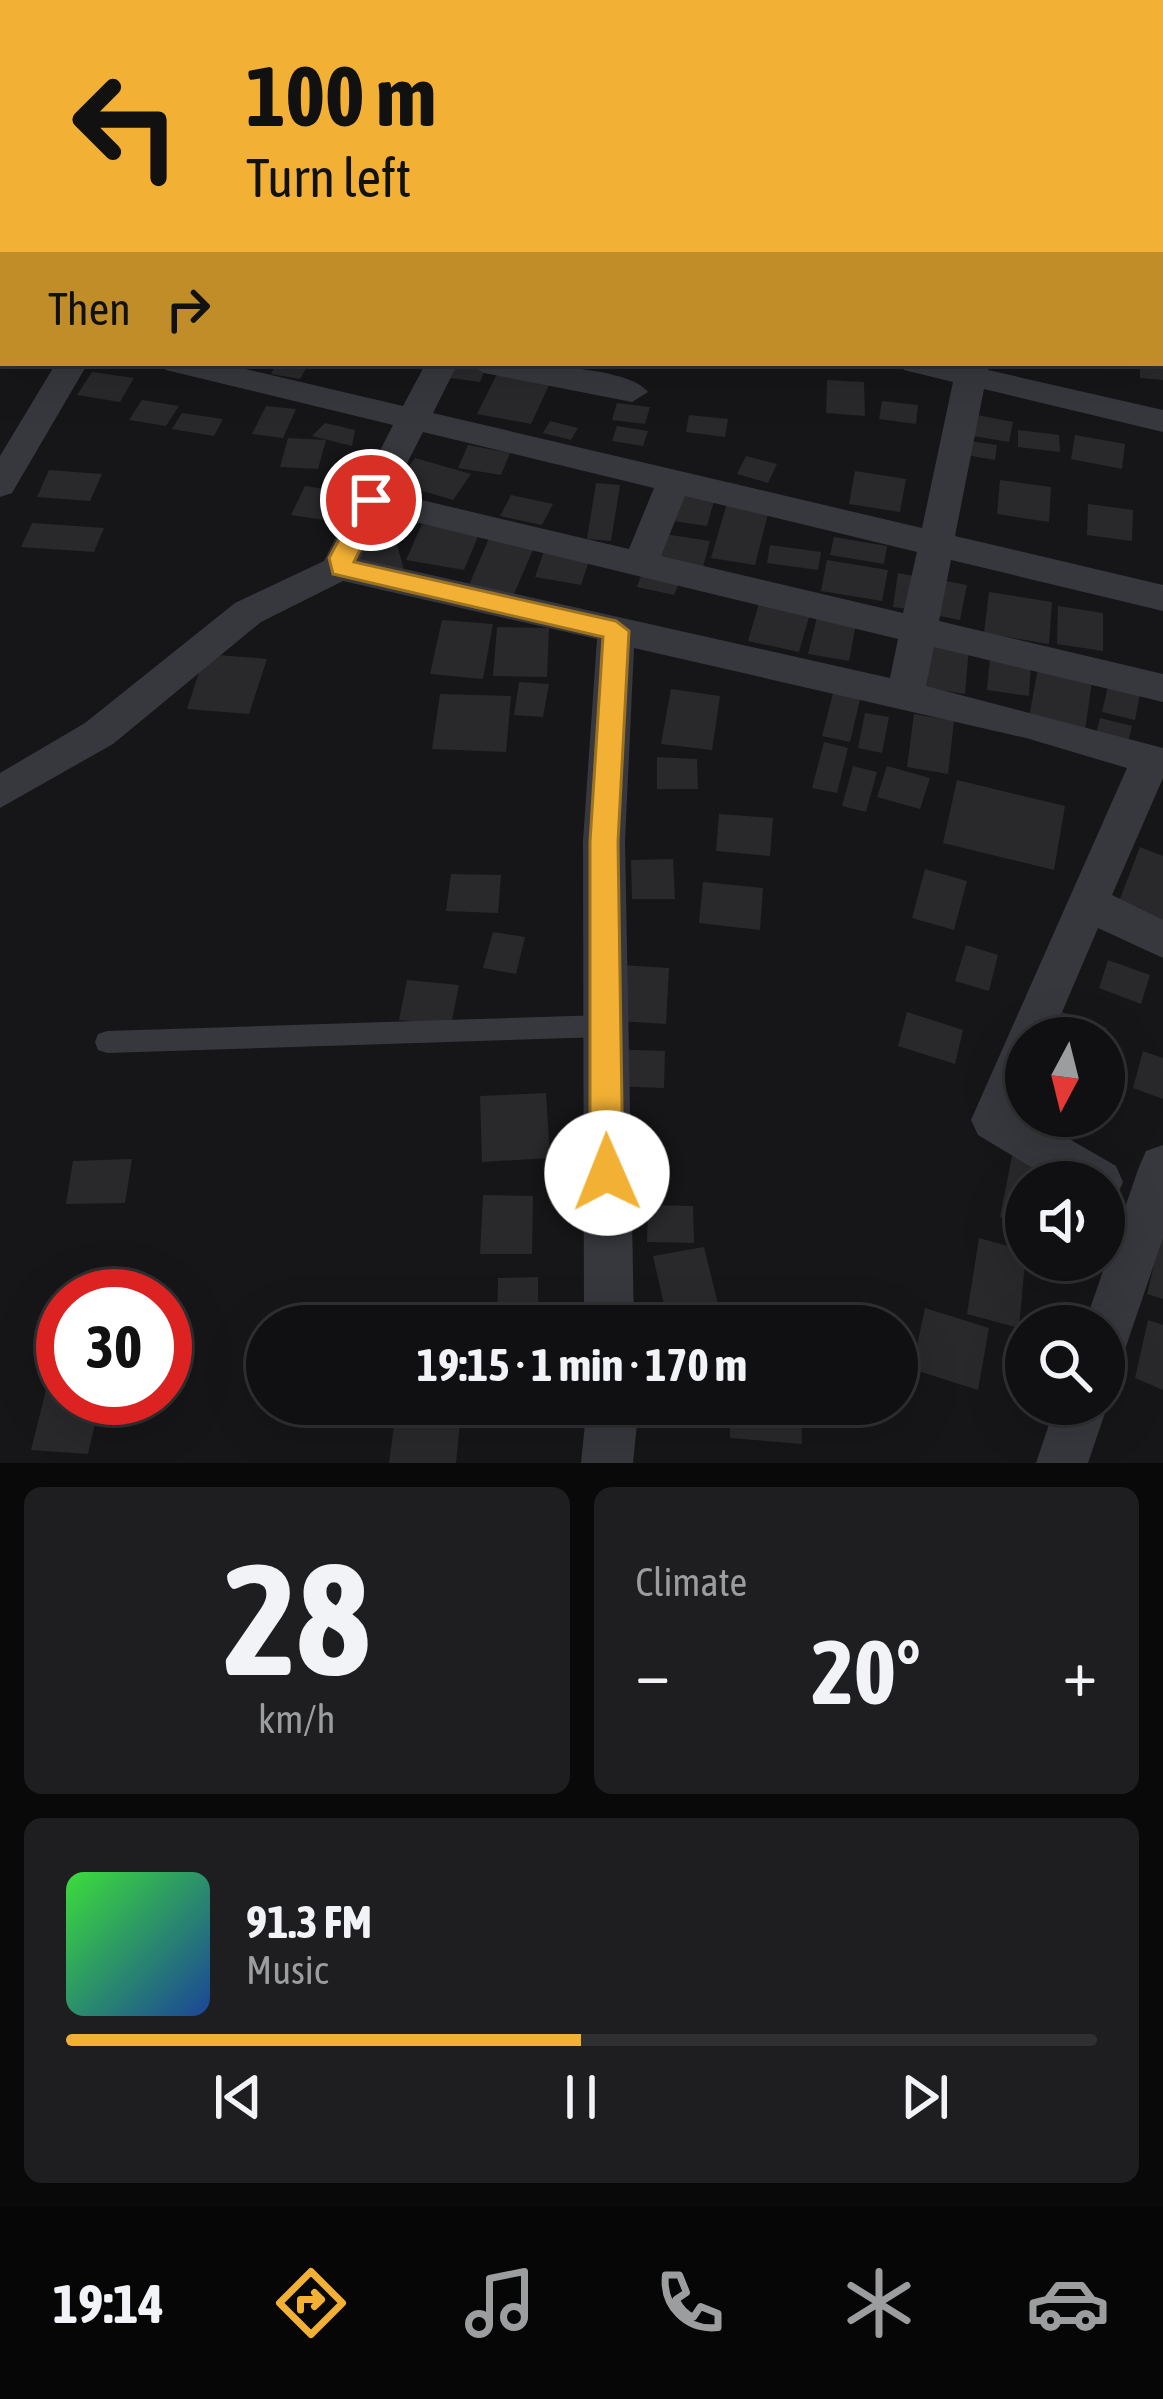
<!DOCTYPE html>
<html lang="en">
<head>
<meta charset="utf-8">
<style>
  :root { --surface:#101012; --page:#1e1e20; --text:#f1f3f6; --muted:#9c9d9f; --line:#303032; --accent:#f2b134 }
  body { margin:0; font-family:"Asap Condensed",sans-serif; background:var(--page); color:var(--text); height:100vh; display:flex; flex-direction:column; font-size:45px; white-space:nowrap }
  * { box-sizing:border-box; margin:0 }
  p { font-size:39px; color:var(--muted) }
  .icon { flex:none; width:66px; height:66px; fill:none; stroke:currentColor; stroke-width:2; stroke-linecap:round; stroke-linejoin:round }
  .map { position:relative; height:1463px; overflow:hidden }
  .side { display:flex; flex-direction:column; gap:24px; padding:24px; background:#09090a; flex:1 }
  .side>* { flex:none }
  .top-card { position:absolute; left:0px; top:0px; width:1164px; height:366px; box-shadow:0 12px 48px #0002,0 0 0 3px var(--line); background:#f2b134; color:#111; overflow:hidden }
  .needle { width:78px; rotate:187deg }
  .controls { position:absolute; left:1005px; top:1017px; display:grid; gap:24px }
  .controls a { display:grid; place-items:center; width:120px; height:120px; border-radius:50%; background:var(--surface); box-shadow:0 12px 48px #0002,0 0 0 3px var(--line); font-size:60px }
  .speed { position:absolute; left:36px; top:1269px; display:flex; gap:24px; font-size:60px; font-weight:700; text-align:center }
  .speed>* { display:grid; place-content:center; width:156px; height:156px; border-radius:50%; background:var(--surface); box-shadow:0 12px 48px #0002,0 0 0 3px var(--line); line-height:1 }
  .speed .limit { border:18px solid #d22; background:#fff; color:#111 }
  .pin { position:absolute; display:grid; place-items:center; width:102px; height:102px; color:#fff; margin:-51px; border:6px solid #fff; border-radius:50%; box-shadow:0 3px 12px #0007 }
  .me { position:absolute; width:132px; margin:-66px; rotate:359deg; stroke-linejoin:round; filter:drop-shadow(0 0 9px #0008) }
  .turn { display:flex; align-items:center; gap:42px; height:252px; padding:0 48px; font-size:54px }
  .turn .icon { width:156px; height:156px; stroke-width:2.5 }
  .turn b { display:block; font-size:84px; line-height:102px }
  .then { display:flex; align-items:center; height:114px; padding:0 48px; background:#0003; gap:24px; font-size:45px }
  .big { font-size:90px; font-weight:700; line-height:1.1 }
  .side .widget { flex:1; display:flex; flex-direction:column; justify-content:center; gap:18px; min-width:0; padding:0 42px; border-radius:18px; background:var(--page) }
  .side .dial { align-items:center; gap:0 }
  .dial b { font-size:156px; line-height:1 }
  .song { display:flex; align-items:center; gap:36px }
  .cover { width:144px; height:144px; border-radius:18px; background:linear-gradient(135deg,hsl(120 70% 55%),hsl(220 70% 35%)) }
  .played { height:12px; border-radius:6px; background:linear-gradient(90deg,var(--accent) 50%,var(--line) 50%) }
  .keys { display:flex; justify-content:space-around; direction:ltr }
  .heat { display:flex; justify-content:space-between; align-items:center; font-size:66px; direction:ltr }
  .side .tiles { flex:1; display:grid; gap:24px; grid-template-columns:1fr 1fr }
  .widget:last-child { grid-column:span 2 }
  .trip { position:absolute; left:246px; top:1305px; width:672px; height:120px; border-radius:60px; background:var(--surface); box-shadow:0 12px 48px #0002,0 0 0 3px var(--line); font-weight:700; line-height:120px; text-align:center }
  .tabs { display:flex; height:192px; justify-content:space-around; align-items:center; background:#060607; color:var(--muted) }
  .tabs .icon { width:84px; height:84px }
  .tabs .selected { color:var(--accent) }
  .tabs b { font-size:54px; color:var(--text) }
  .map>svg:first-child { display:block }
  .building { fill:#29292c }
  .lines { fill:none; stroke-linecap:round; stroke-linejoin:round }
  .service { fill:#37383d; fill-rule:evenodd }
  .minor { fill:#37383d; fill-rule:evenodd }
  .route { fill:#f2b134; stroke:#9d7322; stroke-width:3 }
</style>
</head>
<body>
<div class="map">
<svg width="1163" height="1463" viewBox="0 0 1163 1463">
  <rect width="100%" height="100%" fill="#161618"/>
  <!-- building -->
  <path class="building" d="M277,363H309L300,379L271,374Z
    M448,363H454L486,367L480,382L442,377Z
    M1140,363H1163V380L1140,378Z
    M92,372L134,378L120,402L77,395Z
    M497,374L550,383L531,424L477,414Z
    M827,380L864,382L865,416L826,413Z
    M142,400L179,406L166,426L129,420Z
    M882,401L918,405L916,424L879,419Z
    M617,403L650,407L645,424L612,420Z
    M266,406L296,409L283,438L252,434Z
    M182,413L223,419L214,436L172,429Z
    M972,414L1013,422L1009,442L967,435Z
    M689,415L728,419L725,437L686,432Z
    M550,421L578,428L571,440L543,433Z
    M325,423L355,430L352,446L312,436Z
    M617,426L648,431L643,446L612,441Z
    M1018,430L1059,435L1060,452L1018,447Z
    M1075,435L1125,444L1122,469L1071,459Z
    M288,438L326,440L318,469L280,467Z
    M969,441L997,445L995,460L966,455Z
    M468,445L510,453L501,475L458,468Z
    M746,456L777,464L768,483L737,474Z
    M415,458L471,474L453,500L396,483Z
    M49,470L102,474L90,501L37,497Z
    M855,471L906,479L900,512L849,504Z
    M1000,480L1051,487L1049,522L997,514Z
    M596,483L620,485L611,541L587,539Z
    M305,486L351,493L338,522L291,515Z
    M682,492L715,497L707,526L673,521Z
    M511,495L553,504L542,525L500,516Z
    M727,503L769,510L755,565L711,558Z
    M1088,504L1133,510L1132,541L1087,535Z
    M389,510L390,519L405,574L358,564L357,544Z
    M32,523L104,528L94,552L21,547Z
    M422,524L479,534L464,570L406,560Z
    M658,533L710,541L703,567L651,560Z
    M490,536L535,545L514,594L469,585Z
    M834,537L887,546L884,564L830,555Z
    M770,545L821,552L818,570L767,563Z
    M544,551L590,558L581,585L535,577Z
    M827,560L888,570L882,601L821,591Z
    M643,570L681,578L674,595L637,587Z
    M898,573L920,577L915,610L893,607Z
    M941,580L967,585L960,620L934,615Z
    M989,592L1052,602L1049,644L984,633Z
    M760,600L811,610L799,652L748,641Z
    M1058,606L1103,613V651L1057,644Z
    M817,617L856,624L849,661L808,654Z
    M442,620L493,624L483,679L430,674Z
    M497,627L549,628L547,677L493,676Z
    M926,641L969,647L965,694L921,687Z
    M205,654L267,659L249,714L187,709Z
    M990,658L1031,664L1029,696L987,690Z
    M1039,663L1093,675L1085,730L1029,717Z
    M519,682L549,684L543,717L514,715Z
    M836,682L863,687L850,742L822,736Z
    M1108,686L1140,694L1135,720L1102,712Z
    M671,689L720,696L712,750L661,744Z
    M440,694L511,696L506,752L432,749Z
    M865,713L889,717L882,753L858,748Z
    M914,714L954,721L948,774L907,767Z
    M1100,718L1132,726L1127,747L1095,738Z
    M824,742L848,748L837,793L812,788Z
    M657,757L697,759L698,789H657Z
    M853,766L877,772L866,812L842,806Z
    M887,766L930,778L920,809L877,797Z
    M957,780L1065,806L1054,870L943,843Z
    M719,814L773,818L770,856L716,851Z
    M1140,847L1163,856V921L1118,904Z
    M673,859L675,899H632L631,860Z
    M925,869L967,881L954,930L912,918Z
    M451,874L501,875L498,913L446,911Z
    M703,882L763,888L760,930L699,923Z
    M493,932L525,937L516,974L483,968Z
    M966,945L998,955L989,991L955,981Z
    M1108,960L1150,975L1141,1004L1099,988Z
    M622,965L669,968L666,1024L618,1021Z
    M407,980L459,985L451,1025L399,1020Z
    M1057,1010L1107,1028L1105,1038H1049Z
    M907,1012L963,1030L955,1064L898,1046Z
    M611,1049L665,1051L664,1088L609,1086Z
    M1143,1051L1163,1058V1099L1133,1088Z
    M546,1093L550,1158L482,1162L480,1096Z
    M1013,1151L1060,1182H1026V1225L1000,1217Z
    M132,1159L125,1203L66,1204L73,1161Z
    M483,1195L533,1196L532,1254H480Z
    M648,1205L693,1206L694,1243L647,1242Z
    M1163,1227V1299L1147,1294Z
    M979,1238L1026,1251L1019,1328L967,1314Z
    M704,1247L719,1308L667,1318L653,1256Z
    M538,1277V1326H497L498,1278Z
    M925,1308L989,1328L978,1390L912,1369Z
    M1148,1320L1163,1325V1390L1135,1378Z
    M49,1378H63V1398H101L88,1454L31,1450Z
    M397,1404H462L456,1463H389Z
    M730,1404H801L802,1444L730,1438Z"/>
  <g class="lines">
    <!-- service -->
    <path class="service" d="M604,1015L612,1019L616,1026L612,1033L604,1037L107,1053L98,1050L95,1042L98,1034L107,1031Z"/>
    <!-- minor -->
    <path class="minor" d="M22,0H48L50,3H24Z
      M127,0H196L199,3H124Z
      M434,0H460L431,3Z
      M653,0H679L651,3Z
      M812,0H853L856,3H815Z
      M1065,0H1091V3H1065Z
      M1145,0H1163V9L1161,3Z
      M0,3H3V19H0Z
      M1161,47L1163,48V64L1161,63Z
      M1161,94H1163V111H1161Z
      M0,126H3L0,145Z
      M1161,148H1163V165H1161Z
      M0,188H3V206H0Z
      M1161,266H1163V284H1161Z
      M1161,330H1163V350H1161Z
      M56,363H88L12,493L0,497V456Z
      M161,363H220L403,406L426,363H458L433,413L922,528L953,382L904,370L899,363H989L988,370L1163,410V432L984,389L955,536L1163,585V611L951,560L939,621L1163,674V702L934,647L926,686L1163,748V778L1112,895L1163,920V958L1098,928L1051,1038H1026V1099L1021,1111L1116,1166L1123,1182L1116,1198L1104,1202V1182H1056L978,1135L971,1120L1127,768L1026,738L634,648L625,841L634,1326H584L583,841L597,639L343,581L261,622L113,744L0,808V773L85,723L235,603L324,561L393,425L166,370ZM423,432L654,488L629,549L392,493ZM685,496L917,552L903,613L661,556ZM382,514L898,639L890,678L360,559Z
      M468,363C504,363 627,364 648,392L632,402L484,373Z
      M1163,1145V1238L1122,1358L1104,1365V1326H1084L1139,1167L1146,1151Z
      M1104,1395L1108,1404L1088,1463H1036L1056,1404H1104Z
      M587,1404H639L633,1463H581Z"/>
  </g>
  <!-- route -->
  <path class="route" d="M371,492L384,500L354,562L616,621L629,631L618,842L623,1173L618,1184L607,1189L595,1184L590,1173V842L603,637L333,574L329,558L363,495Z"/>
</svg>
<div class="controls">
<a><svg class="needle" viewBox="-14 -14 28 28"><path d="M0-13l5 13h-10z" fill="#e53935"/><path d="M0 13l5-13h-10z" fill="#9c9d9f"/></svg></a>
<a><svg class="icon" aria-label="sound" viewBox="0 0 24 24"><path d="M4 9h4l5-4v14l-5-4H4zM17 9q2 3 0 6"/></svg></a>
<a><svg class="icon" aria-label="search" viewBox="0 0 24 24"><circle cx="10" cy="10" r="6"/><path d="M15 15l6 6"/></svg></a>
</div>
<div class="speed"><div class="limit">30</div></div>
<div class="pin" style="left:371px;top:500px;background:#d93025"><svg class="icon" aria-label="arrive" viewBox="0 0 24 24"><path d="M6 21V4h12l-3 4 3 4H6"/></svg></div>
<svg class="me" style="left:607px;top:1173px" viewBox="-20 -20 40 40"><circle r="19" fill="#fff"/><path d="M0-13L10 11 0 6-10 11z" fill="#f2b134"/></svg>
<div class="trip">19:15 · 1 min · 170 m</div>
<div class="top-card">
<div class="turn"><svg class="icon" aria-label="left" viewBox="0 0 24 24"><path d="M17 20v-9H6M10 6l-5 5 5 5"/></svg><div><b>100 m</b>Turn left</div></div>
<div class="then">Then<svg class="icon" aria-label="right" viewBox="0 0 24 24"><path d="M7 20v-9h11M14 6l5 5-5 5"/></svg></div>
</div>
</div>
<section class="side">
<div class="tiles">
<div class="widget dial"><b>28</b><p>km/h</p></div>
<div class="widget"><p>Climate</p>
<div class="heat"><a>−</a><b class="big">20°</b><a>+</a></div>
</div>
<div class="widget">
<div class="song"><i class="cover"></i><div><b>91.3 FM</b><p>Music</p></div></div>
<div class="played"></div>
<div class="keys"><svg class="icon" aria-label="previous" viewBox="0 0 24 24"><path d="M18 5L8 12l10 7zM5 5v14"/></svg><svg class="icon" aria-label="pause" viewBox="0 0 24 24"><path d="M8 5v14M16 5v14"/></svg><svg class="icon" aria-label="next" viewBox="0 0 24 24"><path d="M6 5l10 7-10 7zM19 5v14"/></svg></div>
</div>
</div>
</section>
<nav class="tabs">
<b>19:14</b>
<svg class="icon selected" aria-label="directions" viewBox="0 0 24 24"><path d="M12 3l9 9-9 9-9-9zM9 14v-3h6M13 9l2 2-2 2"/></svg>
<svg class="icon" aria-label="music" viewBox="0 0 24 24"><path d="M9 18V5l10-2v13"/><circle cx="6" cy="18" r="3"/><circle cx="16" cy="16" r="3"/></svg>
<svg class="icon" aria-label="phone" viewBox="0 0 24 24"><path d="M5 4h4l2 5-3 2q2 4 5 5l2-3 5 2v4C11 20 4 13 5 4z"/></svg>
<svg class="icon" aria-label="climate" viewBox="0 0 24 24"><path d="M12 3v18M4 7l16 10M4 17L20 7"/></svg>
<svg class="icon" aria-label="car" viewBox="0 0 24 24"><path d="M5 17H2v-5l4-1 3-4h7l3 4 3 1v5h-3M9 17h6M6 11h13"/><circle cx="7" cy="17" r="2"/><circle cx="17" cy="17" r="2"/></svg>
</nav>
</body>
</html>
